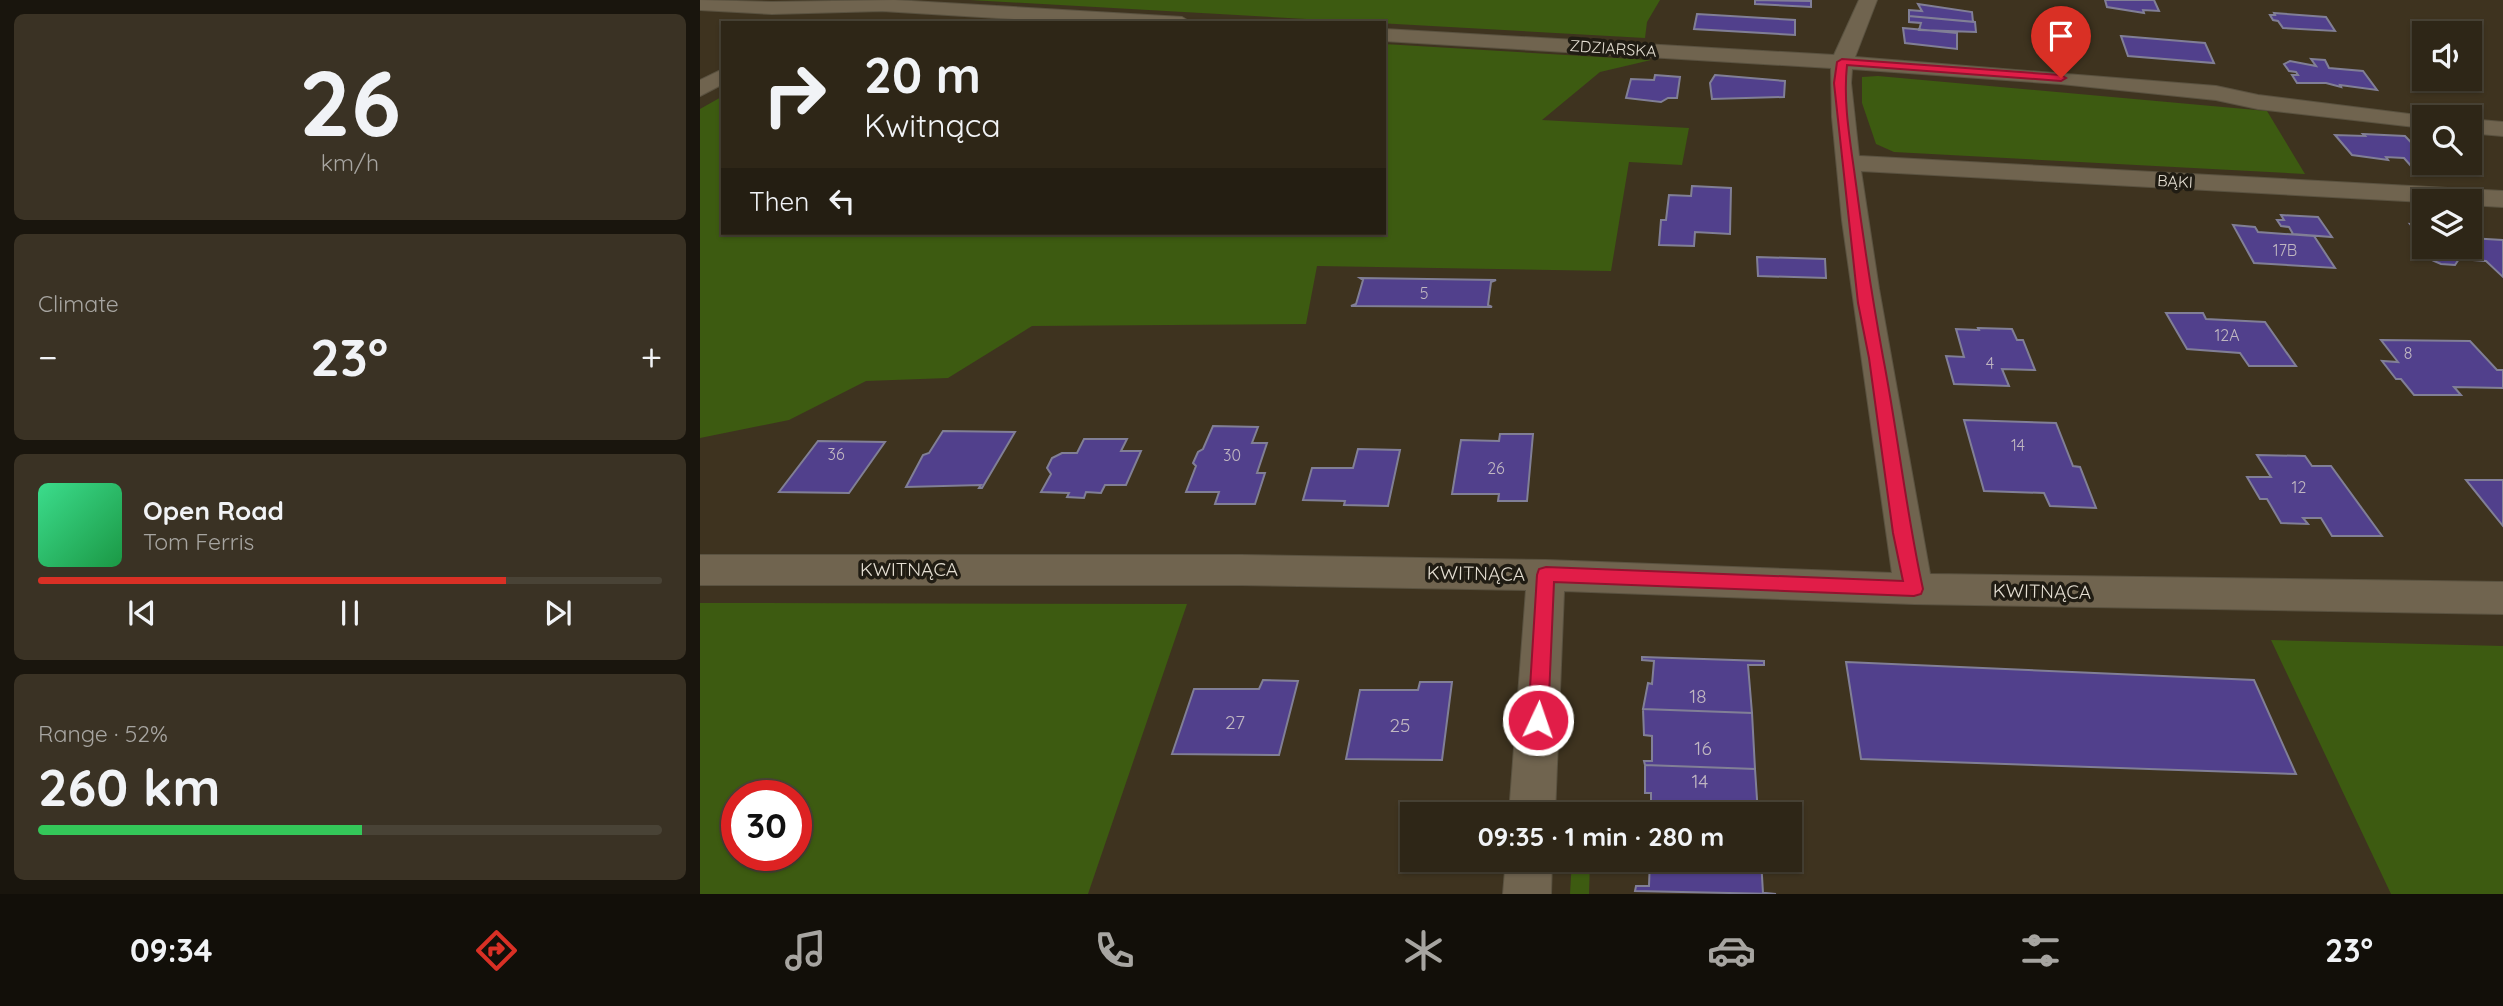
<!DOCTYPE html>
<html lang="en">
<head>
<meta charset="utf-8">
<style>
  :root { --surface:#2e2617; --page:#3a3224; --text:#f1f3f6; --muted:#a7a5a1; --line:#494336; --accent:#d93025 }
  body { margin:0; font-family:Quicksand,sans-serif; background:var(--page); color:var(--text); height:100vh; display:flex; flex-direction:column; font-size:26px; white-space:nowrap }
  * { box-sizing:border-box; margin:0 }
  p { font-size:23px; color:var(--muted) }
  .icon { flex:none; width:38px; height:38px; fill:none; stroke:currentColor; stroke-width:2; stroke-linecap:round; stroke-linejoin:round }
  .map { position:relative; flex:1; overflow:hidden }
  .sheet { display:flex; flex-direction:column; gap:14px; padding:14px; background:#19150d; width:700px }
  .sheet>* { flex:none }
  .top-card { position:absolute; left:21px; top:21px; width:665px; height:214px; border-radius:0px; box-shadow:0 2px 5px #0004,0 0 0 2px var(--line); background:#2e2617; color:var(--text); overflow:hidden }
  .tools { position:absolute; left:1712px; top:21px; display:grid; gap:14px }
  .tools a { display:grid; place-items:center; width:70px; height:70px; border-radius:0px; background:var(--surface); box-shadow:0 2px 5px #0004,0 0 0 2px var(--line); font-size:35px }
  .speed { position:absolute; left:21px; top:780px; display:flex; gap:14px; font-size:35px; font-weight:700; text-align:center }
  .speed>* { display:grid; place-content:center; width:91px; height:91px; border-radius:50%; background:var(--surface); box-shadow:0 2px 5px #0004,0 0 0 2px var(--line); line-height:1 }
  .speed .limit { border:10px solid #d22; background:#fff; color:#111 }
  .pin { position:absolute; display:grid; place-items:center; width:60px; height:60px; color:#fff; margin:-72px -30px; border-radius:50% 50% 50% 0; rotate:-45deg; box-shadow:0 0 7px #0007 }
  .pin .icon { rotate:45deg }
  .me { position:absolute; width:77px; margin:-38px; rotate:3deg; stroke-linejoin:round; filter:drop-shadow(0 0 5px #0008) }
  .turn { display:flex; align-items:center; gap:24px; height:147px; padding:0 28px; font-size:32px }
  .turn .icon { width:91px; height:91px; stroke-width:2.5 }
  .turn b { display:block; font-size:49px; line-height:60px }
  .then { display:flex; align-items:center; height:66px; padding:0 28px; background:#0003; gap:14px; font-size:26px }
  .big { font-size:52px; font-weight:700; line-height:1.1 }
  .sheet .tile { flex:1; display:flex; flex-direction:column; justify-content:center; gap:10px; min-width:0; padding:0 24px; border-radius:10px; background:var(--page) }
  .sheet .dial { align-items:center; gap:0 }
  .dial b { font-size:91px; line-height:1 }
  .song { display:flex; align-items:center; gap:21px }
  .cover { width:84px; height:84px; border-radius:10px; background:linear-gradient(135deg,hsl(150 70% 55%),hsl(140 70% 35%)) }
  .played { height:7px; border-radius:4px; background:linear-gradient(90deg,var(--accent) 75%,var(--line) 75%) }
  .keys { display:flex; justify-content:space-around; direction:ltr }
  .heat { display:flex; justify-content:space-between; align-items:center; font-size:38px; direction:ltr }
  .charge { height:10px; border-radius:5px; background:linear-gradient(90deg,#34c759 52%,var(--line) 0) }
  .trip { position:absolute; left:700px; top:802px; width:402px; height:70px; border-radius:0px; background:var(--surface); box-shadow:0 2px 5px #0004,0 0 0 2px var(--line); font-weight:700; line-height:70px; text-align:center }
  .menu { display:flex; height:112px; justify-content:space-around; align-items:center; background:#120f09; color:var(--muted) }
  .menu .icon { width:49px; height:49px }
  .menu .current { color:var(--accent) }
  .menu b { font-size:32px; color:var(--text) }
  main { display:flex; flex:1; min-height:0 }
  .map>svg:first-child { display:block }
  .green { fill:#3d5b11; fill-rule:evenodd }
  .building { fill:#51408c; stroke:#817f96; stroke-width:2 }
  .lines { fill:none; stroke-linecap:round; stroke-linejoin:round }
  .street-casing { stroke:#5a5240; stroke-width:2 }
  .street { fill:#70644f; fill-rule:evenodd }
  .route { fill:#e11d48; stroke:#92132f; stroke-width:2 }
  .labels { text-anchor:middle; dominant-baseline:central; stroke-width:7; stroke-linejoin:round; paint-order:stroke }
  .far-street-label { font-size:16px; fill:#e5dfd3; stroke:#201c13 }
  .number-label { font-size:16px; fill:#c0b7c1 }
  .street-label { font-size:19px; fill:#e5dfd3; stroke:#201c13 }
  .near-number-label { font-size:19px; fill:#c0b7c1 }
</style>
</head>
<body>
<main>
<section class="sheet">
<div class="tile dial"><b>26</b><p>km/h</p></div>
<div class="tile"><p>Climate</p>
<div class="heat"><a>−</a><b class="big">23°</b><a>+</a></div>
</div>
<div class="tile">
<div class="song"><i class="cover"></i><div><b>Open Road</b><p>Tom Ferris</p></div></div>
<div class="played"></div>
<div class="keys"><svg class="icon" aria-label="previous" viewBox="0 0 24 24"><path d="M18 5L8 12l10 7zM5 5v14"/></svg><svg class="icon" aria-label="pause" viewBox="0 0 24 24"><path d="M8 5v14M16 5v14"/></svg><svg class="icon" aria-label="next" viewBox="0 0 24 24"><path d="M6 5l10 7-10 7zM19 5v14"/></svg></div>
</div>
<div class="tile"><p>Range · 52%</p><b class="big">260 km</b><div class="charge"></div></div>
</section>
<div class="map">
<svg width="1803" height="894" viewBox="0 0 1803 894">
  <rect width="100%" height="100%" fill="#3e331f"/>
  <!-- green -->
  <path class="green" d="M270,0H960L947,22L945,38Z
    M684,44L951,60L900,72L842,120L989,128L982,165L929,162L911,271L617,266L606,324L332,326L248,378L166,381L89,420L0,438V109L23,96V233H684Z
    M1178,76L1567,111L1605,174L1194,152L1176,144L1162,103V77Z
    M0,603H13L487,604L388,894H0ZM96,796V856H37V796Z
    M1571,640L1803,646V894H1691Z
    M872,859H890L889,894H870Z"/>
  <!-- building -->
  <path class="building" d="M1055,0L1111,1V7L1055,4Z
    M1405,0H1454L1459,11L1443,10L1444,13L1407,7Z
    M1218,4L1272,12L1273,22L1209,16V10L1222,11Z
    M1574,13L1626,17L1635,31L1583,28L1578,21L1573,20L1570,15H1575Z
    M997,14L1095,20V35L994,29Z
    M1209,16L1275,22L1276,32L1219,30L1221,23L1209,22Z
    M1203,28L1257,33V49L1205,43Z
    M1421,36L1505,43L1514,63L1428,56Z
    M1611,59L1625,60L1629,68L1663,71L1677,90L1640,85L1641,87L1626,83H1597L1592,75H1598L1596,72L1589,71L1584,64L1590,61L1616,66Z
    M955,75L980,77L977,98H968L961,102L926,98L931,79L954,80Z
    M1015,75L1085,81L1084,97L1012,99L1010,83Z
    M1663,134L1705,136L1724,156V163H1730L1734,167L1711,166L1704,158L1686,157L1688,160L1652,155L1635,135L1665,136Z
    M992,186L1031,188L1030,234L995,232L994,246L959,245L961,220H966L969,195L991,196Z
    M1581,215L1618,217L1632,237L1593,234L1589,227L1581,226L1577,220H1584Z
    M1710,224L1724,225V245L1716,238L1719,235Z
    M1533,225L1555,227L1558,232L1614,236L1635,268L1554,263Z
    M1769,238L1803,240V277L1786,261L1759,259L1755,265L1741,264L1727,258L1721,250L1727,247H1769Z
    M1057,257L1125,259L1126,278L1058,276Z
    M660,278L796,280L791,282L788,305L792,307L651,306L656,304L663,280Z
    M1466,313H1503L1506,319L1565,322L1596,366H1549L1540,353L1487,349Z
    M1278,328L1312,329L1317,340H1323L1335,370L1302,369L1309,386L1254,384L1246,356L1264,357L1256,329L1279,330Z
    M1681,340L1770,341L1797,370H1803V388L1754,387L1761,395H1714L1701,379H1696L1682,361L1698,362Z
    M1264,420L1356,423L1373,466L1380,467L1396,508L1350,506L1344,493L1284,491Z
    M513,426L558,427L552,443H567L557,473H565L555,504H515L519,492H486L496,466L493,463L498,452L503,449Z
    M243,431L315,432L282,488H279L281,485L206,487L223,455L229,453Z
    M800,434H833L827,501H798L799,494H752L761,440L799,441Z
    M384,439H427L421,451H441L426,485H405L401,493L386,492L384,498L367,497L369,493L341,492L351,474L347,468L352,458L362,453H377Z
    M118,441L185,442L149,493L79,492Z
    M658,449L700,450L688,506L644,505L645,501L603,500L612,468H653Z
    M1557,455L1605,456L1612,466H1631L1682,536H1632L1621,518H1603L1608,524L1581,523L1567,499H1560L1547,477H1571Z
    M1766,480H1803V526Z
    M942,657L1064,661V665H1048L1052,713L943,709L948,683L952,684L954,661L942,660Z
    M1146,662L1554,680L1596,774L1161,759Z
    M563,680L598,681L579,755L472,754L494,689H559Z
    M720,682H752L742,760L646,759L660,690H718Z
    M943,709L1052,713L1055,769L945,765L944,761H952V736L944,735Z
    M945,765L1055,769L1058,814H951V793H945Z
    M950,859H1061L1063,893L1076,894L935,891L936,886H949Z"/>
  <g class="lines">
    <defs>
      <path id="street" d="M0,0L72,2L194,0L482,17L492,23H381L182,11L72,14L0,10Z
        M1159,0H1177L1155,57L1516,86L1558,95L1733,117H1724V128L1558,109L1516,100L1361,84L1152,69L1151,83L1159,156L1803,191V207L1769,205V201L1724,202L1161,171L1179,289L1230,574L1803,582V614L1214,604L864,591L855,814H809L826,590L541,585H0V555H541L846,560L1192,573L1142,220L1132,117L1131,68L684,41V29L1134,55Z
        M23,69V84L0,96V80Z
        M1769,119L1803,122V136L1769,133Z
        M806,859H852L851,894H803Z"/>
    </defs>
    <!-- street casing -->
    <use href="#street" class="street-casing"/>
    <!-- street -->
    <use href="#street" class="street"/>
  </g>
  <!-- route -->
  <path class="route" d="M1142,59L1361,75L1366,78L1361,81L1147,65C1143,102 1150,140 1155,177C1163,237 1172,297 1183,357C1198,434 1206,512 1223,589L1221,594L1214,596L854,582L848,720L845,726L838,729L831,726L828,720L837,575L839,569L846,567L1203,581L1193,533L1169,358L1158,303L1134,83L1137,62Z"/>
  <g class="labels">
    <!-- far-street labels -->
    <g class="far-street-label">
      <text transform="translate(913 48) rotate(4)">ZDZIARSKA</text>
      <text transform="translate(1475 181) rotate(3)">BĄKI</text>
    </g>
    <!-- number labels -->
    <g class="number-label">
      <text x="1585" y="250">17B</text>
      <text x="724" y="293">5</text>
      <text x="1527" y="335">12A</text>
      <text x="1708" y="353">8</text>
      <text x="1290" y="363">4</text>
      <text x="1318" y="445">14</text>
      <text x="136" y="454">36</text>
      <text x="532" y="455">30</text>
      <text x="796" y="468">26</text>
      <text x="1599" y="487">12</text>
    </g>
    <!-- street labels -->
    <g class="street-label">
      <text x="209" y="569">KWITNĄCA</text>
      <text transform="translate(776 573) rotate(1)">KWITNĄCA</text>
      <text transform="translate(1342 591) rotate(1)">KWITNĄCA</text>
    </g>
    <!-- near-number labels -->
    <g class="near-number-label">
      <text x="998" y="696">18</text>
      <text x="535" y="722">27</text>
      <text x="700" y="725">25</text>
      <text x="1003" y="748">16</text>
      <text x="1000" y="781">14</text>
    </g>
  </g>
</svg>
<div class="tools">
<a><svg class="icon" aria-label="sound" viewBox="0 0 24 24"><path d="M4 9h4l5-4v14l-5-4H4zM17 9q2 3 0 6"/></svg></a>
<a><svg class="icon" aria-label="search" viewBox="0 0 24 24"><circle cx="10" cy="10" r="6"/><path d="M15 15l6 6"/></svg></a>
<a><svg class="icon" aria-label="layers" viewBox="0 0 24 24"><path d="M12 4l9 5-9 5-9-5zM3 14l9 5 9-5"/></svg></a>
</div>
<div class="speed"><div class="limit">30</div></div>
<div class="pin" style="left:1361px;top:78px;background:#d93025"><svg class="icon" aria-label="arrive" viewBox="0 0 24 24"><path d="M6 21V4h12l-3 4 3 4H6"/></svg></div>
<svg class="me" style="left:838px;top:720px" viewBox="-20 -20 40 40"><circle r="17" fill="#e11d48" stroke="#fff" stroke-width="3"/><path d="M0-11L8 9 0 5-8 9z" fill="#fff"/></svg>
<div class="trip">09:35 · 1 min · 280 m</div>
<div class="top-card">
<div class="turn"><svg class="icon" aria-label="right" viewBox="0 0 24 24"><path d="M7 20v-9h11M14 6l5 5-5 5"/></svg><div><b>20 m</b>Kwitnąca</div></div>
<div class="then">Then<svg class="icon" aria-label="left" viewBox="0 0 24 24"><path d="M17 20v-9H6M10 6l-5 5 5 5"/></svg></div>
</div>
</div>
</main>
<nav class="menu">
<b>09:34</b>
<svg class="icon current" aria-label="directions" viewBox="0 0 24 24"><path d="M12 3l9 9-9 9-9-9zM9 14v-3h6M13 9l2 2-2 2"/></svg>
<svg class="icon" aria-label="music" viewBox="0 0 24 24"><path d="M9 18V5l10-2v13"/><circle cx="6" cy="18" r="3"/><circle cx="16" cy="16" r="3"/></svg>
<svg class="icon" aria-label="phone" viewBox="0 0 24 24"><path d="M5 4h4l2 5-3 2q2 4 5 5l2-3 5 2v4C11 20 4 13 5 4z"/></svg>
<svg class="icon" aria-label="climate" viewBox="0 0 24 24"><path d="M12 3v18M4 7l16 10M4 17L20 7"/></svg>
<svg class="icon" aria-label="car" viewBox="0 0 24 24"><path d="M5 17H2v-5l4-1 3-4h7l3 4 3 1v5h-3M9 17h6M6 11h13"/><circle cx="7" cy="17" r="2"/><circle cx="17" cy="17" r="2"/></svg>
<svg class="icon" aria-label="filters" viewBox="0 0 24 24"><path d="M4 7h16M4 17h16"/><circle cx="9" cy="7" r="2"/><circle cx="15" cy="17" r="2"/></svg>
<b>23°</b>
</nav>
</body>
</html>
